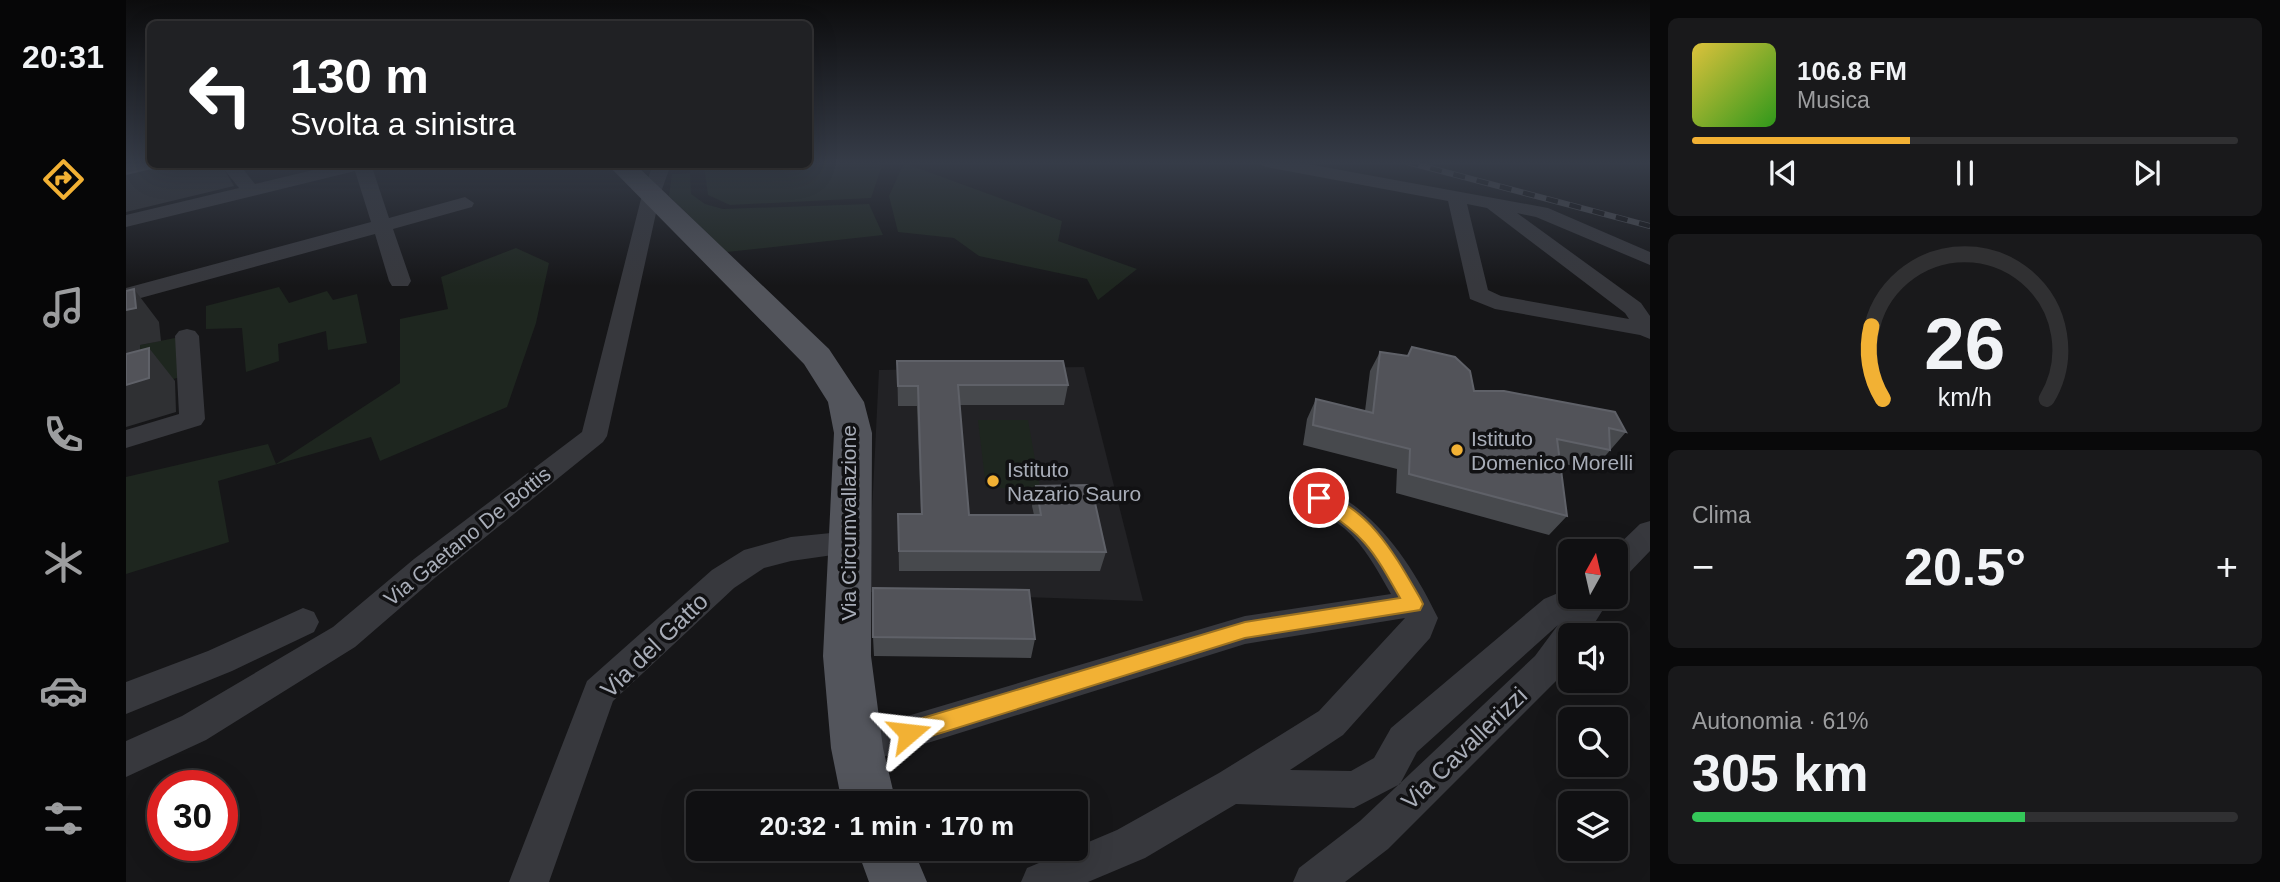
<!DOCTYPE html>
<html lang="it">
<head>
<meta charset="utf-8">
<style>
  :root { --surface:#101012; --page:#19191b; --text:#f1f3f6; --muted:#9c9d9f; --line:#303032; --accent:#f2b134 }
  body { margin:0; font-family:Arial,sans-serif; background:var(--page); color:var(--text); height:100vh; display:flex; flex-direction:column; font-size:26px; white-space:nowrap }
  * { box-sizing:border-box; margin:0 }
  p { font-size:23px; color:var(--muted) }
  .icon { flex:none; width:38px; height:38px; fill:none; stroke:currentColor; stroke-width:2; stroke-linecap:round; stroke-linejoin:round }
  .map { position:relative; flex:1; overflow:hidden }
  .drawer { display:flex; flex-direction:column; gap:18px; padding:18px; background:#09090a; width:630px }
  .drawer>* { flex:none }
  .hud { position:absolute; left:21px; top:21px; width:665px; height:147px; border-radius:10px; box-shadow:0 7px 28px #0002,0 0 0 2px var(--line); background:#202124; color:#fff; overflow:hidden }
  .needle { width:46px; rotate:8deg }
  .tools { position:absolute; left:1432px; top:539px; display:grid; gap:14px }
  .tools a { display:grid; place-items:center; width:70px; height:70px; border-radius:10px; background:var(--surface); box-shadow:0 7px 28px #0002,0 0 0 2px var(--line); font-size:35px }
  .speed { position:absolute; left:21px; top:770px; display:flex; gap:14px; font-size:35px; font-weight:700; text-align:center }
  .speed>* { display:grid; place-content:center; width:91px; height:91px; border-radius:50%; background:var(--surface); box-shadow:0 7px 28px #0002,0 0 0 2px var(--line); line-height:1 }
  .speed .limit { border:10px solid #d22; background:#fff; color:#111 }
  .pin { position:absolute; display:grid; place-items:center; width:60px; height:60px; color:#fff; margin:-30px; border:4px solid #fff; border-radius:50%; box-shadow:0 2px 7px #0007 }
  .me { position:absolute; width:77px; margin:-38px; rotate:73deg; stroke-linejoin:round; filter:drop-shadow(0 0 5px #0008) }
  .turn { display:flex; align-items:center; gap:24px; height:147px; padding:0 28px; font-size:32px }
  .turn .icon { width:91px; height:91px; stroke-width:2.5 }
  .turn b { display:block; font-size:49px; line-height:60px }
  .big { font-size:52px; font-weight:700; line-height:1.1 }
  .drawer .card { flex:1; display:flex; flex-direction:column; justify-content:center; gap:10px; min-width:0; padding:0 24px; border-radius:10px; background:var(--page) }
  .drawer .dial { align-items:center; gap:0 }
  .dial svg { height:182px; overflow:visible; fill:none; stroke:var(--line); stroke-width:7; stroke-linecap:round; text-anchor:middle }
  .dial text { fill:var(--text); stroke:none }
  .song { display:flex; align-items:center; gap:21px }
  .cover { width:84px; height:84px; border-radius:10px; background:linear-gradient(135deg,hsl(50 70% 55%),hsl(110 70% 35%)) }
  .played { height:7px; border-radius:4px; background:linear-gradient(90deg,var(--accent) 40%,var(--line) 40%) }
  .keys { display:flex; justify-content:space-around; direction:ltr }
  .heat { display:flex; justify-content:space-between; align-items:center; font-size:38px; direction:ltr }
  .charge { height:10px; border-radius:5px; background:linear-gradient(90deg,#34c759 61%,var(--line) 0) }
  .trip { position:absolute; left:560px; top:791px; width:402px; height:70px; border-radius:10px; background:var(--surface); box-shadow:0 7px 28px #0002,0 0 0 2px var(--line); font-weight:700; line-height:70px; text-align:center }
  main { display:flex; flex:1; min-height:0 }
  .menu { display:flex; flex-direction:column; width:126px; justify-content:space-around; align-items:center; background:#060607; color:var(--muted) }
  .menu .icon { width:49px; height:49px }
  .menu .current { color:var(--accent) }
  .menu b { font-size:32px; color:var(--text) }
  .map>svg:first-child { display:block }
  .built { fill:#222225 }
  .green { fill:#1e261f }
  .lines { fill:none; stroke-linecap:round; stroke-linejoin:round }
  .street { fill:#37383d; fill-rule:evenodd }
  .primary { fill:#53555c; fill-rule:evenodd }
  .rail-casing { stroke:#4a4c52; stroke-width:6 }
  .rail { stroke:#111113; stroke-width:4.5; stroke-dasharray:12; stroke-linecap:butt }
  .wall { fill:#47494d }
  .shaded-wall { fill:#2f3033 }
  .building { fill:#525359; stroke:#5f6168; stroke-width:2 }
  .route { fill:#f2b134; stroke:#9d7322; stroke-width:2 }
  .poi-dot { fill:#f2b134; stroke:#111113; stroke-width:2.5 }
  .labels { text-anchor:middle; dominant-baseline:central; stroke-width:7; stroke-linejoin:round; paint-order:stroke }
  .poi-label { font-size:21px; fill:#a8adb8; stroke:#111113; text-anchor:start }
  .street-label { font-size:21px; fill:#a8adb8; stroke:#111113 }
  .near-street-label { font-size:24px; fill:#a8adb8; stroke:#111113 }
</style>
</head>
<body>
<main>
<nav class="menu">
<b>20:31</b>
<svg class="icon current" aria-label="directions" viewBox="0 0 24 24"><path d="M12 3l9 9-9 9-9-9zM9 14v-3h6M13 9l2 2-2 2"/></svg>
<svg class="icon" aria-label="music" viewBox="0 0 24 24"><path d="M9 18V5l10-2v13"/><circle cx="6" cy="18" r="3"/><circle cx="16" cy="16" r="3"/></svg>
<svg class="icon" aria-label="phone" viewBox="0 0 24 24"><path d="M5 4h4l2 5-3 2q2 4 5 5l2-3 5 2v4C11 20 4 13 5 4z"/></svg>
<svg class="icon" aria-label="climate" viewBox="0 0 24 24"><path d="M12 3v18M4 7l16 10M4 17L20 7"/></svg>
<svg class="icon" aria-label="car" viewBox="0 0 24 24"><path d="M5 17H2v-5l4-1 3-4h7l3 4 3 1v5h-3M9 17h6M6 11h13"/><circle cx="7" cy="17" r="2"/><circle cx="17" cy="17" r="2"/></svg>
<svg class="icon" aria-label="filters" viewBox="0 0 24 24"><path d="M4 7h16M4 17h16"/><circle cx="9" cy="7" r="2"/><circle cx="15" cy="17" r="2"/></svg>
</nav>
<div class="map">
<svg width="1524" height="882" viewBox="0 0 1524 882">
  <rect width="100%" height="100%" fill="#161618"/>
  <!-- built -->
  <path class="built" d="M958,367L1017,601L742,592L753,370Z"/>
  <!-- green -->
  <path class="green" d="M683,162L756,165L745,198L604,205L582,195L578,165L682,164Z
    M778,163L936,221L932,241L1011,269L972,300L961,279L853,256L828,238L772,232L763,196Z
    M564,173L565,194L579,204L597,209L743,204L757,235L601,252L543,196L546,174Z
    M390,248L423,263L410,323L381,407L254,461L245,437L92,481L103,542L0,574V477L142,444L150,464L274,383V319L322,309L315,277Z
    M153,287L163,303L201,291L207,300L231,294L241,343L202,350L200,331L152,344L153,361L120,372L116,328L80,329V306Z
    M54,337L58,376L15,388L14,345Z
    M852,420H902L914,488H860Z"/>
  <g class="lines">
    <!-- street -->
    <path class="street" d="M1131,162H1171L1422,208L1524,252V265L1410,217L1391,213L1515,303L1524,316V339L1514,335L1369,309L1344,299L1322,201L1140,167ZM1341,204L1361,208L1499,313L1503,319L1375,296L1362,290Z
      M94,164H113L129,184L212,164H245L263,218L339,197L348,203L346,207L267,229L285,281L282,286H266L263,281L249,234L0,302V288L245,222L229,171L0,227V215L113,188Z
      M527,164H545L534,195L481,436L477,442L310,577L229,647L80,740L0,777V741L56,716L207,627L288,559L456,432L516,195Z
      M61,329L69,331L73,336L79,419L75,425L0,448V430L53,414L49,336L53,331Z
      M1193,487C1248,505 1288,568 1312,618L1304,638L1217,735L1164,770L1225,771L1248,758L1265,728L1418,599L1444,588V597H1485L1461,635H1444V661L1433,678L1262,849L1219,882H1167L1173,868L1234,821L1409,656L1432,625L1291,752L1274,784L1228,808L1110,804L1019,858L962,882H895L901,868L991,830L1093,773L1193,711L1279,618L1119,644L731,765L718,760L713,748L718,736L731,731L1119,616L1265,594C1251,570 1239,546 1218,528C1205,517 1187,513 1179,498L1183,491Z
      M1524,521V551L1500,576L1489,579V551H1486L1514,524Z
      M725,531L735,535L740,543L735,551L665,561L638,568L608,588L487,701L423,882H383L461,681L586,570L618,550L665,537Z
      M177,608L188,612L193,622L188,632L106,671L0,714V682L82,651Z"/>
    <!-- primary -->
    <path class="primary" d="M481,164H509L703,349L738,402L746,433L745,656L757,748L770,803H716L705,748L697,656L708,433L702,402L678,364Z
      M731,849H787L801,882H743Z"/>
    <defs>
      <path id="rail" d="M1281,162L1524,226"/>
    </defs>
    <!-- rail casing -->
    <use href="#rail" class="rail-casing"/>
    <!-- rail -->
    <use href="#rail" class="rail"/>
  </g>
  <!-- wall -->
  <path class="wall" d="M1286,347L1348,391L1500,432L1467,470L1434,463L1441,516L1423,535L1270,493L1271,469L1177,445L1181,419L1190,399L1239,411L1244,371L1254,352L1281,356Z
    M771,361L942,385L938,405H834L843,515H908L906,506L910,486L980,552L974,571H773L772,514H795L791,406H772Z
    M747,637L909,639L905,658L748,656Z"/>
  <!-- shaded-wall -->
  <path class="shaded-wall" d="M42,164H95L108,186L0,212V174Z
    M8,289L33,322L35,341L14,345V381L23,348L49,381L50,412L0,427V310Z"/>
  <!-- building -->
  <path class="building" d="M0,162H24V164H42L0,174Z
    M8,289L10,308L0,310V291Z
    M1286,347L1329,357L1344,371L1348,391H1378L1489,412L1500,432L1483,428L1484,450L1431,439L1441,516L1283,474L1284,449L1187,425L1190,399L1247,413L1254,352L1282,356Z
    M23,348V378L0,385V354Z
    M771,361H937L942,385H832L843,515H915L910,486L965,485L980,552L773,551L772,514H796L792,386H772Z
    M747,588L903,590L909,639L747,637Z"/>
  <!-- sky -->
  <linearGradient id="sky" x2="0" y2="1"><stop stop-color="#0c0c0d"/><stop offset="0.57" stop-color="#363c48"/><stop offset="1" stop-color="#363c48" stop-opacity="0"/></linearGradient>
  <rect width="1524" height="286" fill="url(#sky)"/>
  <!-- route -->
  <path class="route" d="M1193,492C1244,508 1269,555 1294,598L1297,604L1294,610L1119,638L783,743L776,740L772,733L776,725L783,722L1119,622L1274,598C1246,548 1237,533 1187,503L1184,498L1187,494Z"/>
  <!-- markers -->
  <g class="poi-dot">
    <circle cx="1331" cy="450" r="7"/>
    <circle cx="867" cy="481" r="7"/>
  </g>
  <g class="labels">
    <!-- poi labels -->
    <g class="poi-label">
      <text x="1345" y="438">Istituto<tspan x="1345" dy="24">Domenico Morelli</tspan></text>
      <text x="881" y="469">Istituto<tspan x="881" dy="24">Nazario Sauro</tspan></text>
    </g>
    <!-- street labels -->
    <g class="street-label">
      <text transform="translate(722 523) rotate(-90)">Via Circumvallazione</text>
      <text transform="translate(341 536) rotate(-39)">Via Gaetano De Bottis</text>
    </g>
    <!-- near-street labels -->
    <g class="near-street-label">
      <text transform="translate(528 645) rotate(-44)">Via del Gatto</text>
      <text transform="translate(1338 748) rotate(-44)">Via Cavallerizzi</text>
    </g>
  </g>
</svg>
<div class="tools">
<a><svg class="needle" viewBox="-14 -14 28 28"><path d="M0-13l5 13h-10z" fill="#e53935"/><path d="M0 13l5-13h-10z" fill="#9c9d9f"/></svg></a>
<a><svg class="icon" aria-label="sound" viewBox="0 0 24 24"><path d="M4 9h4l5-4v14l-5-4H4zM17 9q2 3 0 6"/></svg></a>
<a><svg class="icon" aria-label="search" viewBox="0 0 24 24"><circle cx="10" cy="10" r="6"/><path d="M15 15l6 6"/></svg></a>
<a><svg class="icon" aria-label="layers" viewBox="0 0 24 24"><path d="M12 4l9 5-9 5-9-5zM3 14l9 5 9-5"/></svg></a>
</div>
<div class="speed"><div class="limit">30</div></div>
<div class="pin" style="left:1193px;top:498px;background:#d93025"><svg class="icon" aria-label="arrive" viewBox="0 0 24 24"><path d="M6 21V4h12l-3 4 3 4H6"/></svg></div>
<svg class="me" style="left:783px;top:733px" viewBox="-20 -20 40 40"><path d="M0-17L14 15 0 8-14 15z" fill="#f2b134" stroke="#fff" stroke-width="4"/></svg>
<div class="trip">20:32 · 1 min · 170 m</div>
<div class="hud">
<div class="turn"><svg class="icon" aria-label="left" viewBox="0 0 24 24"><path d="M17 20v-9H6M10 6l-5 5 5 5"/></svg><div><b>130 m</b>Svolta a sinistra</div></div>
</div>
</div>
<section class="drawer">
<div class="card">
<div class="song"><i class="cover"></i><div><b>106.8 FM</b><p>Musica</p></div></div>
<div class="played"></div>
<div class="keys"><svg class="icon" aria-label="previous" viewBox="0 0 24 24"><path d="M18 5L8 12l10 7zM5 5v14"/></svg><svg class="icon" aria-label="pause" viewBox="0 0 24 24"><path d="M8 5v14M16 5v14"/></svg><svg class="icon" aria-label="next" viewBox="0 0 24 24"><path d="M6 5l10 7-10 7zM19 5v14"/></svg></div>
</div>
<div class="card dial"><svg viewBox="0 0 100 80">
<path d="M14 69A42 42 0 1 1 86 69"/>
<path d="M14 69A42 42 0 0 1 9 37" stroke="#f2b134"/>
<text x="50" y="56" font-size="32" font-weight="700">26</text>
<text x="50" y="72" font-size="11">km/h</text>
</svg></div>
<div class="card"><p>Clima</p>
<div class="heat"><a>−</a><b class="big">20.5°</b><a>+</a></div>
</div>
<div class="card"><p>Autonomia · 61%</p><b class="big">305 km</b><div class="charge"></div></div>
</section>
</main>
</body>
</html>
